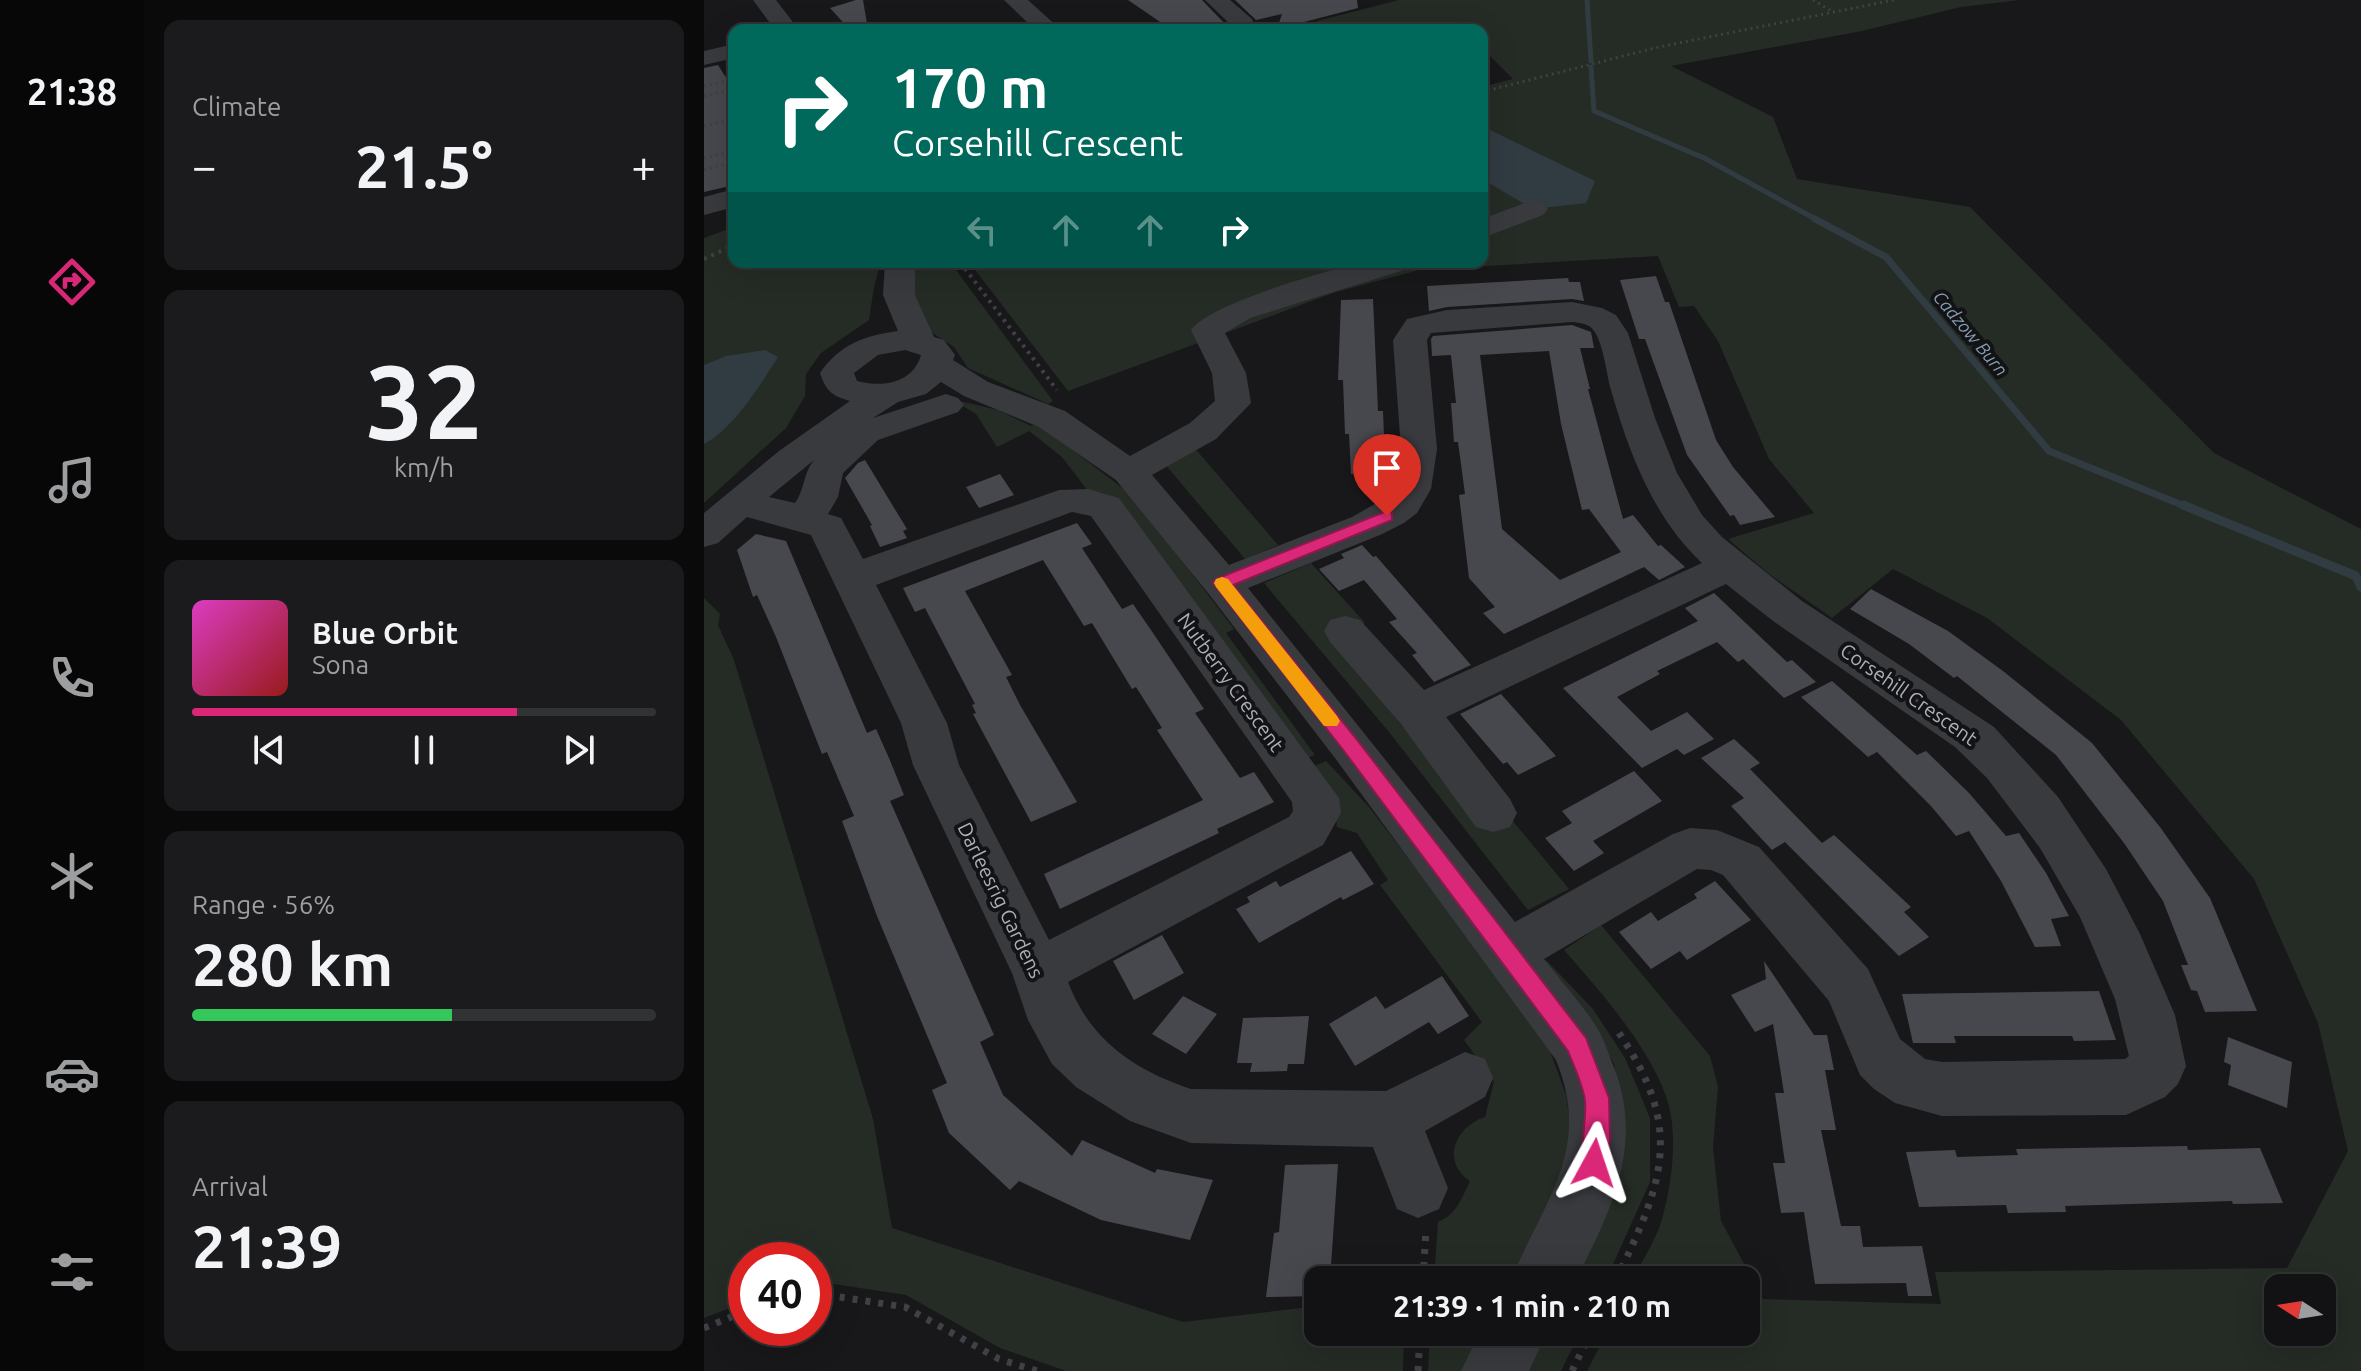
<!DOCTYPE html>
<html lang="en">
<head>
<meta charset="utf-8">
<style>
  :root { --surface:#121214; --page:#1b1b1d; --text:#f1f3f6; --muted:#9c9ea0; --line:#313234; --accent:#db2777 }
  body { margin:0; font-family:Ubuntu,sans-serif; background:var(--page); color:var(--text); height:100vh; display:flex; flex-direction:column; font-size:30px; white-space:nowrap }
  * { box-sizing:border-box; margin:0 }
  p { font-size:26px; color:var(--muted) }
  .icon { flex:none; width:44px; height:44px; fill:none; stroke:currentColor; stroke-width:2; stroke-linecap:round; stroke-linejoin:round }
  .map { position:relative; flex:1; overflow:hidden }
  .sheet { display:flex; flex-direction:column; gap:20px; padding:20px; background:#0a0a0b; width:560px }
  .sheet>* { flex:none }
  .top-card { position:absolute; left:24px; top:24px; width:760px; height:244px; border-radius:16px; box-shadow:0 8px 32px #0002,0 0 0 2px var(--line); background:#00695c; color:#fff; overflow:hidden }
  .needle { width:52px; rotate:282deg }
  .buttons { position:absolute; left:1560px; top:1274px; display:grid; gap:16px }
  .buttons a { display:grid; place-items:center; width:72px; height:72px; border-radius:16px; background:var(--surface); box-shadow:0 8px 32px #0002,0 0 0 2px var(--line); font-size:40px }
  .speed { position:absolute; left:24px; top:1242px; display:flex; gap:16px; font-size:40px; font-weight:700; text-align:center }
  .speed>* { display:grid; place-content:center; width:104px; height:104px; border-radius:50%; background:var(--surface); box-shadow:0 8px 32px #0002,0 0 0 2px var(--line); line-height:1 }
  .speed .limit { border:12px solid #d22; background:#fff; color:#111 }
  .pin { position:absolute; display:grid; place-items:center; width:68px; height:68px; color:#fff; margin:-82px -34px; border-radius:50% 50% 50% 0; rotate:-45deg; box-shadow:0 0 8px #0007 }
  .pin .icon { rotate:45deg }
  .me { position:absolute; width:88px; margin:-44px; rotate:5deg; stroke-linejoin:round; filter:drop-shadow(0 0 6px #0008) }
  .turn { display:flex; align-items:center; gap:28px; height:168px; padding:0 32px; font-size:36px }
  .turn .icon { width:104px; height:104px; stroke-width:2.5 }
  .turn b { display:block; font-size:56px; line-height:68px }
  .lanes { display:flex; align-items:center; height:76px; padding:0 32px; background:#0003; justify-content:center; gap:40px; direction:ltr }
  .lanes .off { opacity:.35 }
  .big { font-size:60px; font-weight:700; line-height:1.1 }
  .sheet .tile { flex:1; display:flex; flex-direction:column; justify-content:center; gap:12px; min-width:0; padding:0 28px; border-radius:16px; background:var(--page) }
  .sheet .dial { align-items:center; gap:0 }
  .dial b { font-size:104px; line-height:1 }
  .song { display:flex; align-items:center; gap:24px }
  .cover { width:96px; height:96px; border-radius:12px; background:linear-gradient(135deg,hsl(310 70% 55%),hsl(0 70% 35%)) }
  .played { height:8px; border-radius:4px; background:linear-gradient(90deg,var(--accent) 70%,var(--line) 70%) }
  .keys { display:flex; justify-content:space-around; direction:ltr }
  .heat { display:flex; justify-content:space-between; align-items:center; font-size:44px; direction:ltr }
  .charge { height:12px; border-radius:6px; background:linear-gradient(90deg,#34c759 56%,var(--line) 0) }
  .trip { position:absolute; left:600px; top:1266px; width:456px; height:80px; border-radius:16px; background:var(--surface); box-shadow:0 8px 32px #0002,0 0 0 2px var(--line); font-weight:700; line-height:80px; text-align:center }
  main { display:flex; flex:1; min-height:0 }
  .tabs { display:flex; flex-direction:column; width:144px; justify-content:space-around; align-items:center; background:#070708; color:var(--muted) }
  .tabs .icon { width:56px; height:56px }
  .tabs .on { color:var(--accent) }
  .tabs b { font-size:36px; color:var(--text) }
  .map>svg:first-child { display:block }
  .green { fill:#242c25; fill-rule:evenodd }
  .water { fill:#313b42 }
  .lines { fill:none; stroke-linecap:round; stroke-linejoin:round }
  .stream-far2 { stroke:#313b42; stroke-width:5 }
  .stream-far1 { stroke:#313b42; stroke-width:7 }
  .stream { stroke:#313b42; stroke-width:9 }
  .building { fill:#47484d; fill-rule:evenodd }
  .path-far2 { stroke:#3f4145; stroke-width:3; stroke-dasharray:2 4; stroke-linecap:butt }
  .path-far1 { stroke:#3f4145; stroke-width:4; stroke-dasharray:3 5; stroke-linecap:butt }
  .path { stroke:#3f4145; stroke-width:7; stroke-dasharray:5 8; stroke-linecap:butt }
  .minor { fill:#393a3e; fill-rule:evenodd }
  .route { fill:#db2777; stroke:#8e194d; stroke-width:2 }
  .slow { fill:#f59e0b }
  .labels { text-anchor:middle; dominant-baseline:central; stroke-width:8; stroke-linejoin:round; paint-order:stroke }
  .far-water-label { font-size:18px; font-style:italic; fill:#849eb2; stroke:#131315 }
  .street-label { font-size:20px; fill:#abafb9; stroke:#131315 }
</style>
</head>
<body>
<main>
<nav class="tabs">
<b>21:38</b>
<svg class="icon on" aria-label="directions" viewBox="0 0 24 24"><path d="M12 3l9 9-9 9-9-9zM9 14v-3h6M13 9l2 2-2 2"/></svg>
<svg class="icon" aria-label="music" viewBox="0 0 24 24"><path d="M9 18V5l10-2v13"/><circle cx="6" cy="18" r="3"/><circle cx="16" cy="16" r="3"/></svg>
<svg class="icon" aria-label="phone" viewBox="0 0 24 24"><path d="M5 4h4l2 5-3 2q2 4 5 5l2-3 5 2v4C11 20 4 13 5 4z"/></svg>
<svg class="icon" aria-label="climate" viewBox="0 0 24 24"><path d="M12 3v18M4 7l16 10M4 17L20 7"/></svg>
<svg class="icon" aria-label="car" viewBox="0 0 24 24"><path d="M5 17H2v-5l4-1 3-4h7l3 4 3 1v5h-3M9 17h6M6 11h13"/><circle cx="7" cy="17" r="2"/><circle cx="17" cy="17" r="2"/></svg>
<svg class="icon" aria-label="filters" viewBox="0 0 24 24"><path d="M4 7h16M4 17h16"/><circle cx="9" cy="7" r="2"/><circle cx="15" cy="17" r="2"/></svg>
</nav>
<section class="sheet">
<div class="tile"><p>Climate</p>
<div class="heat"><a>−</a><b class="big">21.5°</b><a>+</a></div>
</div>
<div class="tile dial"><b>32</b><p>km/h</p></div>
<div class="tile">
<div class="song"><i class="cover"></i><div><b>Blue Orbit</b><p>Sona</p></div></div>
<div class="played"></div>
<div class="keys"><svg class="icon" aria-label="previous" viewBox="0 0 24 24"><path d="M18 5L8 12l10 7zM5 5v14"/></svg><svg class="icon" aria-label="pause" viewBox="0 0 24 24"><path d="M8 5v14M16 5v14"/></svg><svg class="icon" aria-label="next" viewBox="0 0 24 24"><path d="M6 5l10 7-10 7zM19 5v14"/></svg></div>
</div>
<div class="tile"><p>Range · 56%</p><b class="big">280 km</b><div class="charge"></div></div>
<div class="tile"><p>Arrival</p><b class="big">21:39</b></div>
</section>
<div class="map">
<svg width="1657" height="1371" viewBox="0 0 1657 1371">
  <rect width="100%" height="100%" fill="#18181a"/>
  <!-- green -->
  <path class="green" d="M695,0H1316L1257,7L1158,31L967,66L1069,117L1093,179L1266,207L1510,453L1657,529V1371H883L903,1332H1042V1280H928C938,1261 952,1240 958,1219C968,1182 975,1134 962,1096C943,1044 896,991 860,950L897,925L1006,1056L1014,1087L1009,1147L1017,1221L1059,1299L1237,1304L1231,1272L1583,1268L1644,1151L1614,1023L1550,879L1417,720L1283,618L1189,569L1128,618L1065,574L1024,539L1110,513L1065,459L1014,341L990,306L975,307L954,256L715,270L632,292L364,391L265,262H778V87L809,79L778,48V30H759L753,24L728,30H612L613,21ZM1574,1288H1618V1332H1574Z
    M30,227V262H177L170,287L165,320L117,353L102,374L101,396L82,428L0,503V238Z
    M209,262H246L349,401L344,404L264,368L250,347L227,332L207,291Z
    M247,399L294,410L327,426L333,423L429,496L530,629L522,633L611,755L598,760L399,493L384,491L358,457L325,431L293,447L272,414Z
    M488,445L574,545L541,559L460,463Z
    M607,563L661,623L650,629L653,668L774,822L798,808L865,889L824,910L685,732L560,583Z
    M0,598L16,614L14,625L30,660L169,1119L188,1228L479,1322L614,1306V1332H700L699,1371H362L296,1348L202,1295L110,1281V1260H42V1302L0,1318Z
    M622,761L665,807L813,1000L845,1048L862,1095L867,1128L863,1168L814,1280H730L734,1222C752,1215 758,1198 766,1181C736,1161 752,1126 781,1117L790,1082L760,1040L778,1022L676,885L684,880L653,833L633,827L630,804L604,769Z
    M842,960L889,1009L921,1058L946,1118V1182L902,1280H859L917,1102L910,1064L891,1030L840,965Z
    M726,1332H785L764,1371H724Z
    M832,1332H876L857,1371H815Z"/>
  <!-- water -->
  <path class="water" d="M778,126L891,181L882,203L829,209L778,179Z
    M61,350L74,357C57,384 29,429 0,444V365L22,356Z"/>
  <g class="lines">
    <!-- stream-far2 -->
    <path class="stream-far2" d="M883,0L887,61
      M887,67L890,111L1000,158L1115,221"/>
    <!-- stream-far1 -->
    <path class="stream-far1" d="M1111,219L1182,257L1345,451L1483,507"/>
    <!-- stream -->
    <path class="stream" d="M1479,505L1652,576L1657,587"/>
  </g>
  <!-- building -->
  <path class="building" d="M152,0H159L164,30H146L126,8Z
    M424,0H498L524,27L465,28Z
    M531,0H653L654,8L573,29L578,14L552,20Z
    M14,65L30,90V185L0,192V68Z
    M952,276L961,302H965L1012,440L1029,467L1071,517L1036,525L1030,515L1026,516L983,455L941,339H935L916,280Z
    M864,278L865,282H876L880,301L868,299L743,307L725,311L723,286Z
    M669,299L674,411H679L681,459L675,460V472L647,474L645,434H641L639,380H634L637,300Z
    M868,325L887,332L890,348H876L886,389H884L919,519L929,515L954,546L957,545L981,567L955,580L940,567L800,634L779,613L791,607L765,578L755,495L761,494L754,442H750L747,403H752L747,355L728,356L727,339L729,336ZM845,351L857,424L878,510L885,509L917,552L856,580L798,529L776,355Z
    M161,460L203,529L199,531L203,538L176,547L166,526L168,525L141,478L154,463Z
    M296,474L310,495L275,508L262,487Z
    M373,523L388,544L378,548L418,609L429,604L447,630L500,709L491,713L536,778L550,772L570,802L513,829L515,833L356,909L340,874L499,800L453,730L458,728L432,687L428,689L388,623L380,626L339,560L261,591L308,675L302,677L316,705L373,802L327,822L269,714L272,713L268,705L271,704L221,608L211,612L199,588Z
    M52,534L82,541L163,733L172,729L185,758L200,795L186,801L290,1035L276,1042L299,1095L368,1156L378,1140L451,1173L453,1169L509,1180L486,1240L397,1220L315,1181L306,1190L245,1133L228,1090L243,1083L173,916L138,821L150,816L123,752L118,754L72,637L53,595L49,597L33,550Z
    M658,545L669,557L672,556L767,665L730,682L708,655L713,653L685,622L693,619L660,580L635,591L615,569L640,558L637,554Z
    M1167,589L1244,631L1299,671L1388,743L1456,827L1506,898L1553,1011L1501,1012L1493,991L1487,990L1477,965H1484L1459,901L1420,843L1352,755L1253,676L1250,678L1205,644L1146,609Z
    M1010,593L1083,662L1088,660L1112,682L1080,698L1039,659L1034,662L1013,642L953,671L956,674L913,697L947,731L983,712L1010,739L980,755L973,749L938,768L859,688L994,621L981,608Z
    M1128,681L1213,755L1222,751L1265,793L1302,836L1315,833L1342,873L1365,916L1347,919L1357,946L1331,947L1297,881L1265,831L1252,836L1227,806L1173,752L1164,757L1097,697Z
    M797,694L852,756L814,775L803,762L799,764L756,714Z
    M1030,739L1056,763L1046,769L1118,843L1130,835L1207,907L1200,912L1225,937L1195,956L1081,842L1068,850L1027,806L1040,798L997,758Z
    M930,771L958,801L889,841L900,853L870,871L841,838L868,823L858,811Z
    M647,851L670,884L639,900L637,897L555,943L532,909L546,902L543,897L572,881L576,887Z
    M1011,881L1047,920L983,960L976,951L947,969L915,932L947,912L954,921L993,898L990,894Z
    M458,935L480,973L430,1000L409,961Z
    M1060,961L1110,1035H1123L1130,1070H1121L1132,1130H1117L1137,1226H1156L1159,1247L1218,1246L1228,1296H1204L1202,1283L1111,1284L1100,1212L1077,1213L1069,1163H1081L1071,1093H1080L1069,1024L1051,1032L1027,995L1062,979Z
    M738,976L765,1016L734,1034L725,1022L651,1066L625,1024L672,996L681,1009Z
    M1395,991L1412,1040L1370,1041L1368,1036H1250L1252,1043H1209L1198,994Z
    M479,996L513,1014L482,1054L448,1034Z
    M605,1016L600,1064H584L583,1071L546,1072L548,1063H533L539,1018Z
    M1524,1037L1588,1062L1583,1108L1524,1085L1527,1065L1520,1062Z
    M1483,1146L1484,1150L1556,1148L1579,1203L1529,1204L1528,1201L1361,1206L1362,1212L1304,1213L1302,1205L1215,1207L1202,1152L1251,1150L1253,1157L1314,1155L1312,1149Z
    M634,1164L626,1280H614V1296L562,1297L570,1233L575,1232L581,1165Z"/>
  <g class="lines">
    <!-- path-far2 -->
    <path class="path-far2" d="M1109,0L1129,12
      M562,29L625,27
      M0,86L28,80
      M778,92L955,47L1190,0
      M0,96L30,89
      M0,126L30,119
      M0,158L30,151
      M0,170L30,162"/>
    <!-- path-far1 -->
    <path class="path-far1" d="M0,259L30,245
      M256,262L353,390"/>
    <!-- path -->
    <path class="path" d="M719,1280L722,1229
      M912,1280C959,1182 981,1130 915,1033
      M110,1293L201,1307L295,1359L333,1371
      M0,1328L42,1311
      M714,1371L716,1332
      M868,1371L887,1332"/>
    <!-- minor -->
    <path class="minor" d="M49,0H72L95,30H71Z
      M300,0H324L357,30H331Z
      M501,0H526L548,19L552,30H528V26Z
      M30,44V58L0,65V51Z
      M30,189V207L0,215V197Z
      M829,200L839,203L844,209L839,215L778,238V219Z
      M181,262H211V295L230,337L240,340L251,355L249,360L284,382L361,411L426,456L486,423L511,401L508,373L487,330C505,304 623,270 658,263C673,259 692,262 707,262L703,269L546,318L521,333L542,373L547,403L512,439L448,475L525,565L648,517L685,496L695,470L697,449L689,340L703,319L743,310L868,302L898,308L912,315L924,333L951,418L973,473L998,515L1018,537L1098,601L1290,727L1354,797L1402,869L1436,934L1471,1015L1482,1066L1474,1084L1461,1097L1422,1115L1238,1116L1191,1103L1170,1089L1156,1075L1125,1001L1019,875L1007,870L993,869L840,959C857,981 877,1003 892,1026C899,1037 903,1049 907,1060C942,1141 909,1207 872,1280H807C839,1201 889,1151 852,1060L631,758L504,593L412,480L335,427L260,396L237,382L222,394L194,402L169,418L242,394L254,398L260,405L254,412L174,440L139,473L134,497L124,514L137,518L159,559L355,490L384,489L415,498L635,798L637,813L619,845L364,982C386,1040 430,1070 487,1089L682,1091L761,1052L781,1059L789,1078L781,1097L721,1131L744,1188L735,1209L714,1218L693,1209L669,1147L487,1143L426,1121L372,1087L348,1064L324,1020L308,973L209,765L197,723L107,535L43,517L14,543L0,547V513L75,451L146,401C128,396 122,391 116,373C136,344 160,336 194,331L179,295ZM868,322C876,323 885,323 890,331C900,345 902,373 907,390C925,453 949,517 998,563L720,690L656,620L641,616L626,620L620,631L626,642L697,724L772,827L789,832L806,827L813,813L806,799L742,717L1022,584L1069,621L1251,747L1283,778L1336,848L1376,917L1411,999L1425,1056L1421,1059L1238,1062L1221,1059L1196,1039L1164,969L1055,847L1013,830L986,828L969,834L811,922L544,588L676,535L700,523L713,513L727,489L733,449L723,340L727,333ZM201,350L217,355C209,383 179,388 153,381L150,373L174,355ZM110,460C99,473 101,489 91,503L65,497ZM368,512L387,516L588,802L589,811L585,817L345,940L255,765L243,723L172,585Z
      M776,1332H843L825,1371H757Z"/>
  </g>
  <!-- route -->
  <path class="route" d="M683,511L688,513V520L529,585L654,741L882,1038L905,1098L906,1141L899,1171L890,1175L881,1171C874,1154 883,1121 881,1101C879,1084 870,1067 864,1051L640,751L509,583L512,579Z"/>
  <!-- slow -->
  <path class="slow" d="M518,577L524,579L633,716L636,721L633,726H620L512,587L510,583L512,579Z"/>
  <g class="labels">
    <!-- far-water labels -->
    <g class="far-water-label">
      <text transform="translate(1267 333) rotate(50)">Cadzow Burn</text>
    </g>
    <!-- street labels -->
    <g class="street-label">
      <text transform="translate(527 682) rotate(54)">Nutberry Crescent</text>
      <text transform="translate(1205 694) rotate(35)">Corsehill Crescent</text>
      <text transform="translate(297 900) rotate(64)">Darleesrig Gardens</text>
    </g>
  </g>
</svg>
<div class="buttons">
<a><svg class="needle" viewBox="-14 -14 28 28"><path d="M0-13l5 13h-10z" fill="#e53935"/><path d="M0 13l5-13h-10z" fill="#9c9ea0"/></svg></a>
</div>
<div class="speed"><div class="limit">40</div></div>
<div class="pin" style="left:683px;top:516px;background:#d93025"><svg class="icon" aria-label="arrive" viewBox="0 0 24 24"><path d="M6 21V4h12l-3 4 3 4H6"/></svg></div>
<svg class="me" style="left:890px;top:1163px" viewBox="-20 -20 40 40"><path d="M0-17L14 15 0 8-14 15z" fill="#db2777" stroke="#fff" stroke-width="4"/></svg>
<div class="trip">21:39 · 1 min · 210 m</div>
<div class="top-card">
<div class="turn"><svg class="icon" aria-label="right" viewBox="0 0 24 24"><path d="M7 20v-9h11M14 6l5 5-5 5"/></svg><div><b>170 m</b>Corsehill Crescent</div></div>
<div class="lanes"><svg class="icon off" aria-label="left" viewBox="0 0 24 24"><path d="M17 20v-9H6M10 6l-5 5 5 5"/></svg><svg class="icon off" aria-label="ahead" viewBox="0 0 24 24"><path d="M12 20V5M6 11l6-6 6 6"/></svg><svg class="icon off" aria-label="ahead" viewBox="0 0 24 24"><path d="M12 20V5M6 11l6-6 6 6"/></svg><svg class="icon" aria-label="right" viewBox="0 0 24 24"><path d="M7 20v-9h11M14 6l5 5-5 5"/></svg></div>
</div>
</div>
</main>
</body>
</html>
